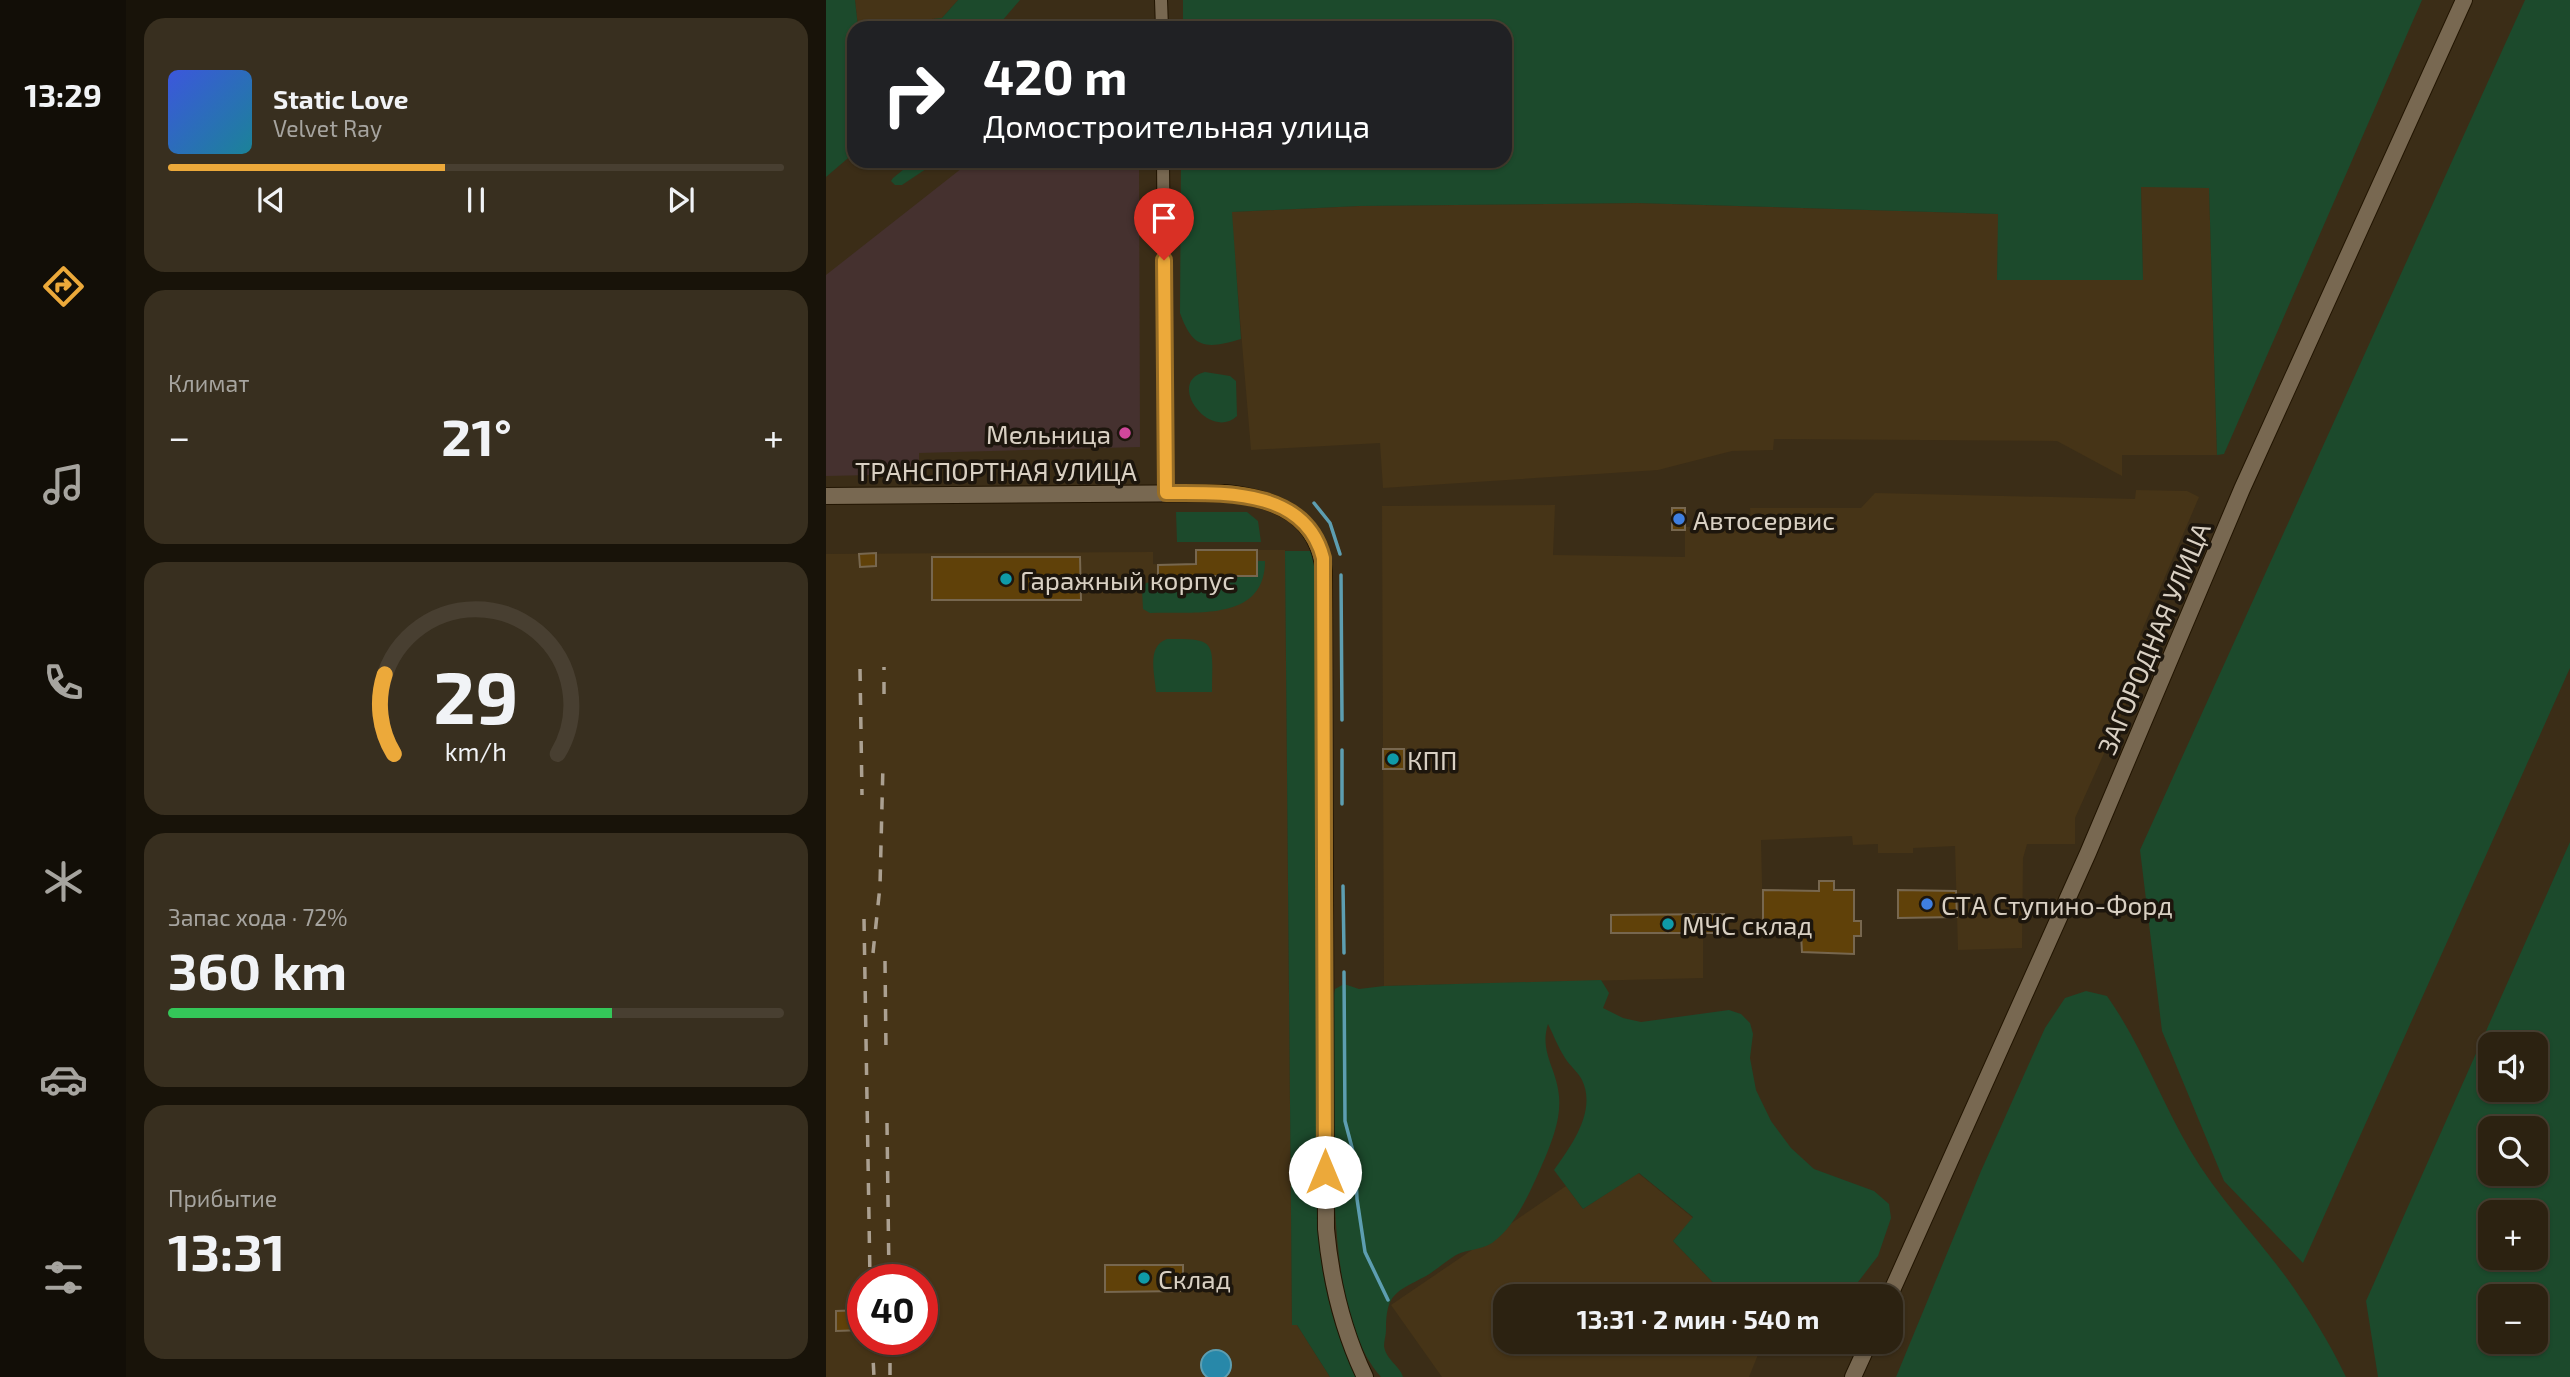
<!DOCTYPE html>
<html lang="ru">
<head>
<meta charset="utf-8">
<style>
  :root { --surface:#2c2211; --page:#382f1f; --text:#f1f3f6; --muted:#a6a49f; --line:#483f31; --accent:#eca93a }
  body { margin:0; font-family:"Exo 2",sans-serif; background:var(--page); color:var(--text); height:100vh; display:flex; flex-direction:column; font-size:26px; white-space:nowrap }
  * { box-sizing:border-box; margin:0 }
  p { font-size:23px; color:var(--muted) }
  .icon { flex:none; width:38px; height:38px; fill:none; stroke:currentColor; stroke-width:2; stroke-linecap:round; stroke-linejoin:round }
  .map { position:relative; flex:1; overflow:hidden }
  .panel { display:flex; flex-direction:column; gap:18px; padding:18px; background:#181309; width:700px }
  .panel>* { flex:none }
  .top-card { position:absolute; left:21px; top:21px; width:665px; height:147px; border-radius:21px; box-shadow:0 2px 5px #0004,0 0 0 2px var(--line); background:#202124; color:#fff; overflow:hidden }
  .buttons { position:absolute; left:1652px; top:1032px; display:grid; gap:14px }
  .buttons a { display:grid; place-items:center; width:70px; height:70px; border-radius:14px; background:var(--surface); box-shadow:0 2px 5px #0004,0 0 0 2px var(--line); font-size:35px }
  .speed { position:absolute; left:21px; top:1264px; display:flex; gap:14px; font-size:35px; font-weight:700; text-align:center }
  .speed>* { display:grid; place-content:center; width:91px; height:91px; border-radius:50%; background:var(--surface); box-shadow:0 2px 5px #0004,0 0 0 2px var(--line); line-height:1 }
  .speed .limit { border:10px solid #d22; background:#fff; color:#111 }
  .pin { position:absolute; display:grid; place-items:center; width:60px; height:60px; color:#fff; margin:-72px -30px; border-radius:50% 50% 50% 0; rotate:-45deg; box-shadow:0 0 7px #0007 }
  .pin .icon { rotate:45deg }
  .me { position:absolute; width:77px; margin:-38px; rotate:0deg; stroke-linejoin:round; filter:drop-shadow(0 0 5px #0008) }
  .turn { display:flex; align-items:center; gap:24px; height:147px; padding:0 21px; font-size:32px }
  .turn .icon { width:91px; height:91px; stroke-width:2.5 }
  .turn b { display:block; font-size:49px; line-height:60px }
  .big { font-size:52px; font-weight:700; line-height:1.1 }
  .panel .tile { flex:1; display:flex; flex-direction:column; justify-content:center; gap:10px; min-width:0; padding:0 24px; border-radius:21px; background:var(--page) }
  .panel .dial { align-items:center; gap:0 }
  .dial svg { height:182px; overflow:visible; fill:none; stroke:var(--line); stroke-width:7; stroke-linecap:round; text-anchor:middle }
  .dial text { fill:var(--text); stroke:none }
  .song { display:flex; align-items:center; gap:21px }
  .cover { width:84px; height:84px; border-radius:10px; background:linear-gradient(135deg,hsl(230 70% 55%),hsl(190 70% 35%)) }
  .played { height:7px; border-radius:4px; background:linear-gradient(90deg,var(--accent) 45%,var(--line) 45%) }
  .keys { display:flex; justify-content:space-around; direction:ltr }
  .heat { display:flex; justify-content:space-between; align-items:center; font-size:38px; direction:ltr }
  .charge { height:10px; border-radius:5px; background:linear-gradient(90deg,#34c759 72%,var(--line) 0) }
  .trip { position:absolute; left:667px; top:1284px; width:410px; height:70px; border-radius:21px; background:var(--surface); box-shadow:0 2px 5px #0004,0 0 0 2px var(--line); font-weight:700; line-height:70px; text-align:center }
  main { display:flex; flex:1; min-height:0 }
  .tabs { display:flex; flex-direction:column; width:126px; justify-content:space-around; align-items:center; background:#120e07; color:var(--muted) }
  .tabs .icon { width:49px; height:49px }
  .tabs .on { color:var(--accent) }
  .tabs b { font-size:32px; color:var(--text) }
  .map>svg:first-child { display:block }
  .commercial { fill:#45312f }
  .built { fill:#463417; fill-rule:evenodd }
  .green { fill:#1c4a2c; fill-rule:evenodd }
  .water { fill:#2888a9; stroke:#5d9eb1; stroke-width:2 }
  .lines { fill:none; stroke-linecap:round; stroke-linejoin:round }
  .stream { stroke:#5d9eb1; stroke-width:3.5 }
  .building { fill:#604109; stroke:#77674f; stroke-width:2 }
  .minor-casing { stroke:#221502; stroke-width:14 }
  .tertiary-casing { stroke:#221502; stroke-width:18 }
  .minor { stroke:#786851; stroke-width:12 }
  .tertiary { stroke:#786851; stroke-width:16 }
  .rail { stroke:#aba091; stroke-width:3.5; stroke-dasharray:12 12; stroke-linecap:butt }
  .route-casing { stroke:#996e26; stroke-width:18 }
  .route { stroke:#eca93a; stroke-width:12 }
  .hotel-dot { fill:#d1479c; stroke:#1d160d; stroke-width:2.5 }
  .shop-dot { fill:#3f7fe0; stroke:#1d160d; stroke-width:2.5 }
  .culture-dot { fill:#0f9aa8; stroke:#1d160d; stroke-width:2.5 }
  .labels { text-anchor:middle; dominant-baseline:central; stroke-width:7; stroke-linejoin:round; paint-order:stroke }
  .poi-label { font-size:26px; fill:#d9d0c3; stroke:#1d160d; text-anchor:start }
  .street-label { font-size:26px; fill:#d9d0c3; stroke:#1d160d }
</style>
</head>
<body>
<main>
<nav class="tabs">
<b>13:29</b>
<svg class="icon on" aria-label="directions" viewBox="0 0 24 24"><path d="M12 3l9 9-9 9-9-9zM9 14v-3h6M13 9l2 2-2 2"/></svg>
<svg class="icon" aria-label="music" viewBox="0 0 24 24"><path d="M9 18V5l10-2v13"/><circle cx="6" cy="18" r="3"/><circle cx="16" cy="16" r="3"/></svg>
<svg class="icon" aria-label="phone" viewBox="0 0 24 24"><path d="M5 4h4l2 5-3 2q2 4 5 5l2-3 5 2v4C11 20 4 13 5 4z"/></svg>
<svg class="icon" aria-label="climate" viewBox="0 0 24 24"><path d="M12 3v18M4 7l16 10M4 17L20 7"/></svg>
<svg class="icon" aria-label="car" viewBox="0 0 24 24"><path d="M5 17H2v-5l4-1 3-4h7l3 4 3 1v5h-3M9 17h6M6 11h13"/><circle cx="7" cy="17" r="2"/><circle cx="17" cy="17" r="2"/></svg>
<svg class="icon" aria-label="filters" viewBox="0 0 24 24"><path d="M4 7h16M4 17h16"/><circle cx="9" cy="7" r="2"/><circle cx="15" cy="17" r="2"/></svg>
</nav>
<section class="panel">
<div class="tile">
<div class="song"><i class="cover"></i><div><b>Static Love</b><p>Velvet Ray</p></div></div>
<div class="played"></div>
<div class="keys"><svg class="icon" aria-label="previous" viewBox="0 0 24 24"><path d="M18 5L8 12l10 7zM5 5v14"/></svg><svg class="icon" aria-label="pause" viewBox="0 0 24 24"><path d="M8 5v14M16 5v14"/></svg><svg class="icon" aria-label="next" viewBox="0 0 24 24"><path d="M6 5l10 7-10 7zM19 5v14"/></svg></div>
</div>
<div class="tile"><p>Климат</p>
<div class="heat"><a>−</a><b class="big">21°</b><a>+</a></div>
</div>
<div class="tile dial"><svg viewBox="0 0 100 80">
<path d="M14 69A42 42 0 1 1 86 69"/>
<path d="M14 69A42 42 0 0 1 10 34" stroke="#eca93a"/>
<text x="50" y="56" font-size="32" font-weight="700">29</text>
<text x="50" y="72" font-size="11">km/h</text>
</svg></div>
<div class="tile"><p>Запас хода · 72%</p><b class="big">360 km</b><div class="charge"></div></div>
<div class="tile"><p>Прибытие</p><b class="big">13:31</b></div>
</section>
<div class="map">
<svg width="1744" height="1377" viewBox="0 0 1744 1377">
  <rect width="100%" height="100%" fill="#3b2d17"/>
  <!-- commercial -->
  <path class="commercial" d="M145,161H313L314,447L93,453V474L0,476V275Z"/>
  <!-- built -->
  <path class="built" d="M29,0H132L116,18L32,27Z
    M1315,187H1383L1391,455H1296V476L1231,441L948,439L947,450L906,451L832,470L557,488L554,443L425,450L405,212L533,206L811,203L1173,214L1171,280H1317Z
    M1310,490L1361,491L1373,497L1314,635L1328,642L1249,818V844H1201L1197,858L1196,948L1132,950L1129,846L1087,848V853H1052V844L1027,845L1026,836L935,840L937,927L877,933V978L558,986L556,506L729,505L727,555L859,557V527L925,526L924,508H1035L1049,493L1309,499Z
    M370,550H459L466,1324L471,1325L504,1377H0V554L327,552V564L341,565L370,564ZM37,1279H96V1339H37Z
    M812,1173L867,1218L847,1241L901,1297H679V1342H937L923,1377H616L565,1305L740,1186L757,1209Z"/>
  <!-- green -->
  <path class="green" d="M0,0H29L32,27L116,18L132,0H194L170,28H28V153L0,177Z
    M357,0H1596L1398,454L1391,455L1383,188L1315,187L1317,280H1171L1172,214L811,203L533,206L406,212L415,339C381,349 367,350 354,313L355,161H679V28H357Z
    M1699,0H1744V668L1477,1263L1398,1181L1336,1031L1314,850Z
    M88,161H112L76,185H69L65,181L67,178Z
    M379,372L404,376L410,381L411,416C383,442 339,381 379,372Z
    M350,512H421L432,521L435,542H351Z
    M459,551H489L492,569V1231C496,1283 507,1329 530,1377H504L471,1325H466Z
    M431,561H439C439,623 367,611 324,613L317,609L316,589L320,583L332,581V587H370V576Z
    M341,639C393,638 386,643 386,692H330C329,675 320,646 341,639Z
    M1744,842V1377H1552L1540,1301ZM1664,1045H1710V1090H1664ZM1664,1129H1710V1174H1664ZM1664,1213H1710V1258H1664ZM1664,1297H1710V1342H1664Z
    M775,980L783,993L777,1008L797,1018L815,1022L903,1010L915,1014L924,1023L927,1034L924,1058L930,1090L945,1121L965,1148L988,1169L1048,1191L1063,1204L1065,1218L1052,1256L1029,1286L1010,1297H901L847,1241L867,1217L813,1173L757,1209L728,1170C745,1146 771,1111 756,1080C752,1072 744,1066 739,1058C732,1047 728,1036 722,1024C713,1052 731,1069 733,1096C735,1118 727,1138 719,1158C707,1185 691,1226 666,1243C655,1250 642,1249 630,1255C620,1261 610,1270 600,1276C570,1292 560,1293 560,1330C560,1335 558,1341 558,1346C560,1360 574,1366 577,1377H555C500,1316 508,1160 508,1080C508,1052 502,1017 509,989L518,984L533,989L558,986Z
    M1260,991L1281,996C1315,1044 1334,1099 1364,1150C1391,1196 1428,1234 1460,1277C1483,1309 1503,1342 1520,1377H1070L1155,1171L1219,1028L1239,998Z"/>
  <!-- water -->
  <path class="water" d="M375 1365a15 15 0 1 1 30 0a15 15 0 1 1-30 0Z"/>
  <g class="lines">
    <!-- stream -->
    <path class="stream" d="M488,503L504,523L514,554
      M515,575L516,720
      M516,750V804
      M517,886L518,953
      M518,972L519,1121L529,1159L531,1199L539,1252L562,1300"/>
  </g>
  <!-- building -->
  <path class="building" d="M846,508H859V530H846Z
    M370,550H431V576H370V587H332V565L370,564Z
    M50,553V566L34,567L33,554Z
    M106,557H254L255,600H106Z
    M557,749H578V769H557Z
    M993,881H1008V890H1028V921H1035V936H1028V954L976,952L975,934H953V927H937V890L993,891Z
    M1072,890L1130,891L1131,917L1072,918Z
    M898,914V933H785V915Z
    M279,1265H357V1291L279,1292Z
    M37,1310V1330L10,1331V1311Z"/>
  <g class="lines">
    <defs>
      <path id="minor" d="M335,0L336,28
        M337,161L340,493"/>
      <path id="tertiary" d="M0,496L400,493C451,499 492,515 498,572L500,1229C505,1282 516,1329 539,1377
        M1063,1297L1262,853L1416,489L1638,0
        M1027,1377L1043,1342"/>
    </defs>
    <!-- minor casing -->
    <use href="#minor" class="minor-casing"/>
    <!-- tertiary casing -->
    <use href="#tertiary" class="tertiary-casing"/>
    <!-- minor -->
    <use href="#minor" class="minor"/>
    <!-- tertiary -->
    <use href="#tertiary" class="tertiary"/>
    <!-- rail -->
    <path class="rail" d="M34,669L36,795
      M58,694V667
      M38,919L44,1279
      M47,953L54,886L57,764
      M59,961L60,1050
      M61,1123L63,1279
      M46,1339L48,1377
      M64,1339V1377"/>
  </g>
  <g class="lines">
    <defs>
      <path id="route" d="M338,260L340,493C397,493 479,488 497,558L499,1172"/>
    </defs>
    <!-- route casing -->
    <use href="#route" class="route-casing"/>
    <!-- route -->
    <use href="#route" class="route"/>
  </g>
  <!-- markers -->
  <circle class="hotel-dot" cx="299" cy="433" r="7"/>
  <g class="shop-dot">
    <circle cx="853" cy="519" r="7"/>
    <circle cx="1101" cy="904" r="7"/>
  </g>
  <g class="culture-dot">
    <circle cx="180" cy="579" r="7"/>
    <circle cx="567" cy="759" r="7"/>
    <circle cx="842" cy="924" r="7"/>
    <circle cx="318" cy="1278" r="7"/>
  </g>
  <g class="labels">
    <!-- poi labels -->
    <g class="poi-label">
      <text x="285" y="433" text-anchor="end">Мельница</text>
      <text x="867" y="519">Автосервис</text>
      <text x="194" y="579">Гаражный корпус</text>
      <text x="581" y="759">КПП</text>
      <text x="1115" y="904">СТА Ступино-Форд</text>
      <text x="856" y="924">МЧС склад</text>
      <text x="332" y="1278">Склад</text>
    </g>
    <!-- street labels -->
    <g class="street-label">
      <text x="170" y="470">ТРАНСПОРТНАЯ УЛИЦА</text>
      <text transform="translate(1327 638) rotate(-67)">ЗАГОРОДНАЯ УЛИЦА</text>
    </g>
  </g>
</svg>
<div class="buttons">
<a><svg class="icon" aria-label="sound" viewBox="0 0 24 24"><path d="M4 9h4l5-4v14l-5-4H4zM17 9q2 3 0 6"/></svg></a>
<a><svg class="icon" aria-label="search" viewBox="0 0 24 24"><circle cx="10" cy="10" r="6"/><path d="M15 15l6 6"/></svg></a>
<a>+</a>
<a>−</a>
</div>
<div class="speed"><div class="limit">40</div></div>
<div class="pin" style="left:338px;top:260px;background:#d93025"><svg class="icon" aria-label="arrive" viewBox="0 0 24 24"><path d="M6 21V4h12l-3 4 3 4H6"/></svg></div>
<svg class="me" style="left:499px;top:1172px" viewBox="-20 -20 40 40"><circle r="19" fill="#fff"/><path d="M0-13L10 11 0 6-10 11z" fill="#eca93a"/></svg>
<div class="trip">13:31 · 2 мин · 540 m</div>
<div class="top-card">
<div class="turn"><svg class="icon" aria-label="right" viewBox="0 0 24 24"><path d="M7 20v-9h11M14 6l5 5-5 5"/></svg><div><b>420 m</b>Домостроительная улица</div></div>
</div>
</div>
</main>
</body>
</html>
